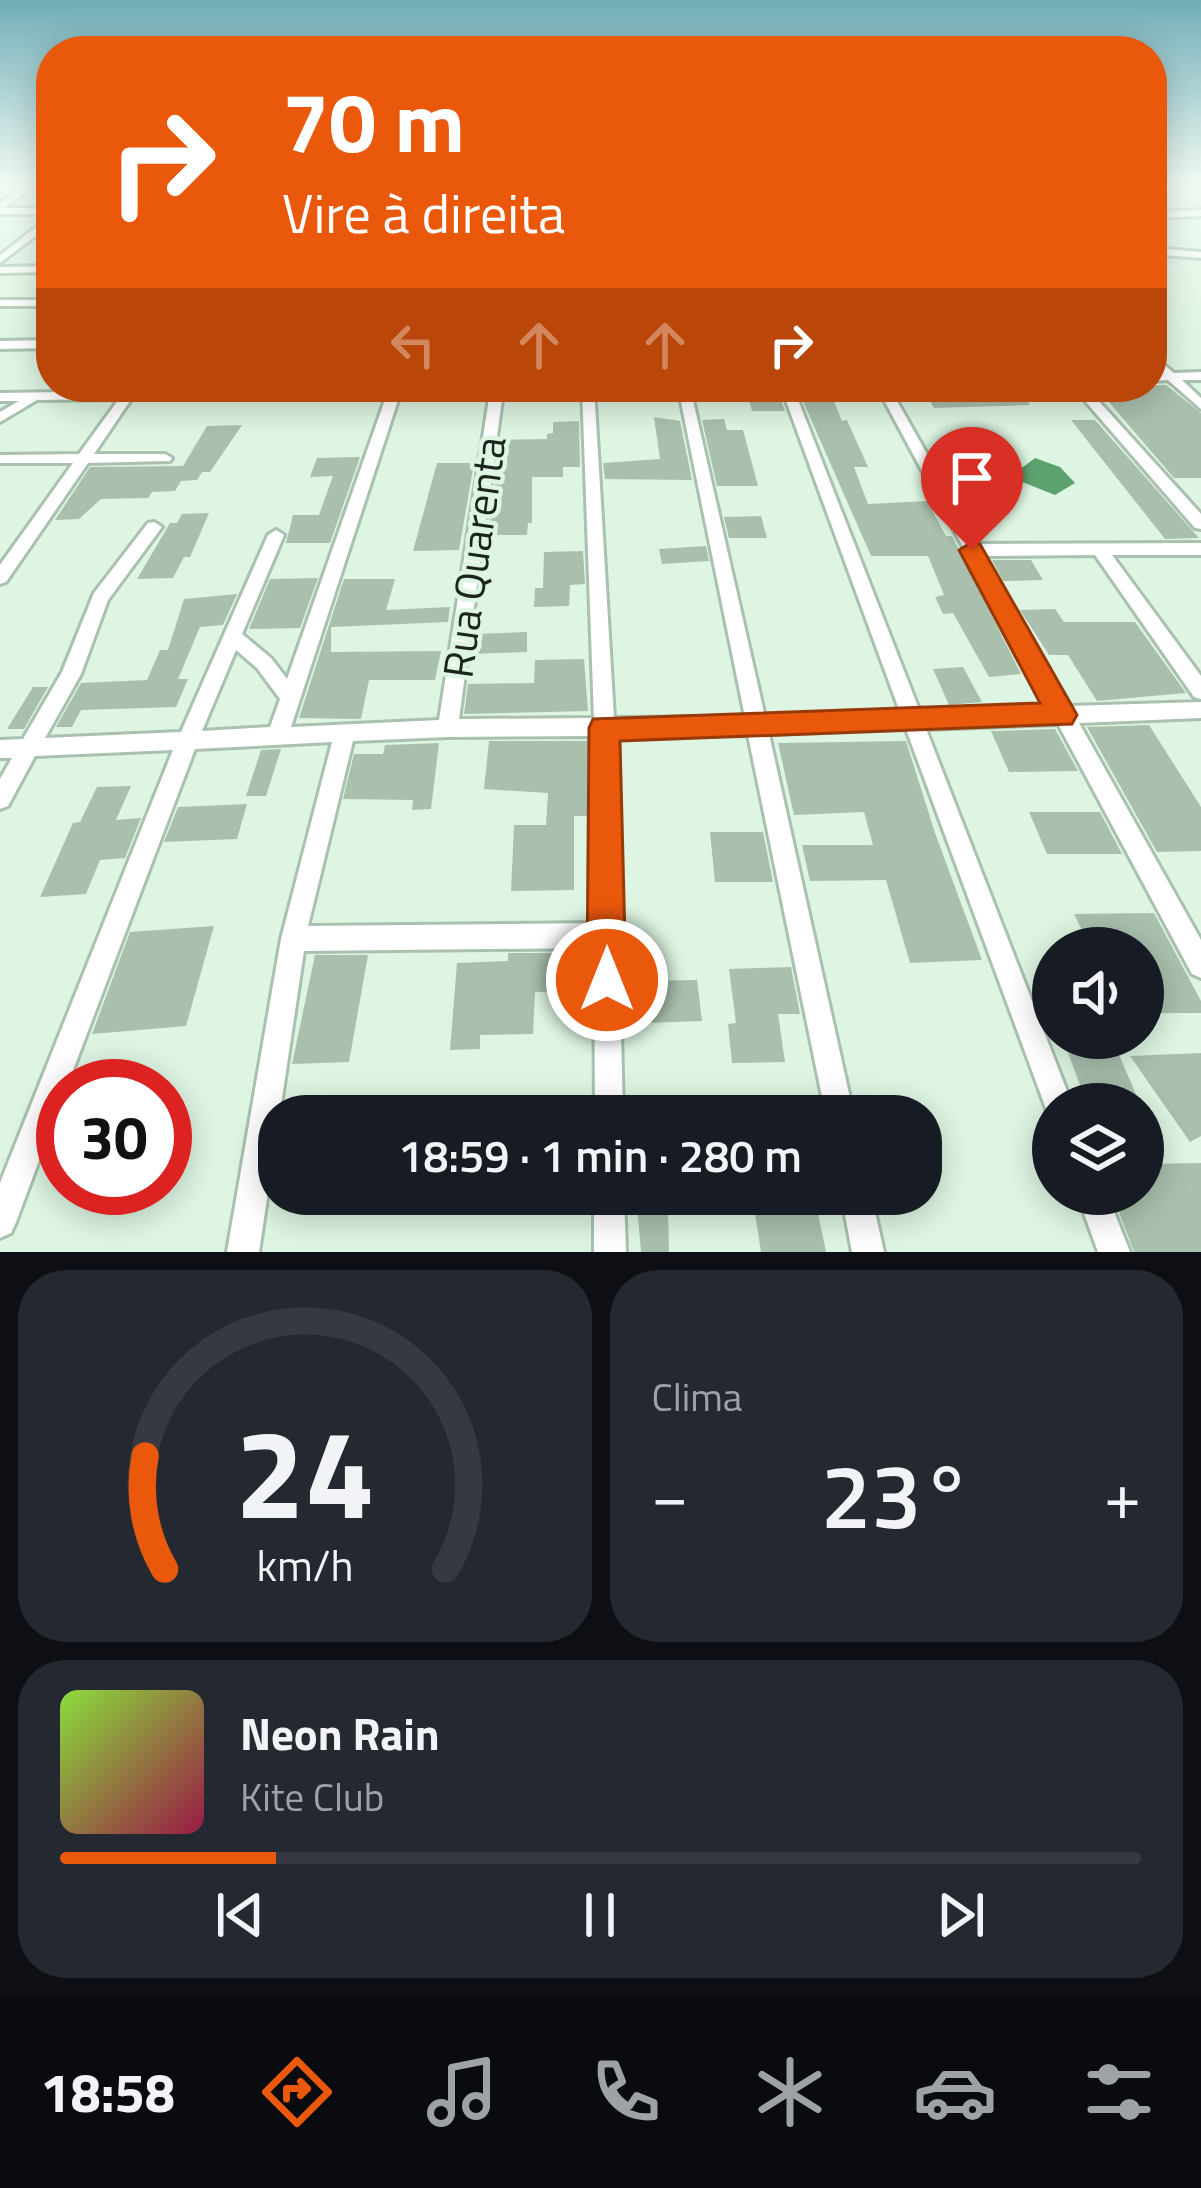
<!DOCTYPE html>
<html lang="pt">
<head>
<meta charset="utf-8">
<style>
  :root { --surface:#171b24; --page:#242831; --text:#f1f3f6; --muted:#9ea1a6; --line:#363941; --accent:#ea580c }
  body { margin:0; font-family:"Titillium Web",sans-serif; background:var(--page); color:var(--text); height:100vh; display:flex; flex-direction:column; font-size:45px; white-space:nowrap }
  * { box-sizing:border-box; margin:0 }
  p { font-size:39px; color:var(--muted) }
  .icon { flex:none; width:66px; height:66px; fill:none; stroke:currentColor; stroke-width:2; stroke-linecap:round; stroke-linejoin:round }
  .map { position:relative; height:1252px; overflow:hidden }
  .details { display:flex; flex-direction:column; gap:18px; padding:18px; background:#0d0f14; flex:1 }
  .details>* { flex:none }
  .banner { position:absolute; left:36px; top:36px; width:1131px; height:366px; border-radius:48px; box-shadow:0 6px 30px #0003; background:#ea580c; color:#fff; overflow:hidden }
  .tools { position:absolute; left:1032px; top:927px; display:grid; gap:24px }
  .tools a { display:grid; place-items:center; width:132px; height:132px; border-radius:50%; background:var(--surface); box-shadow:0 6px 30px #0003; font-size:60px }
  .speed { position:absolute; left:36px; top:1059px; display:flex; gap:24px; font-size:60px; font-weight:700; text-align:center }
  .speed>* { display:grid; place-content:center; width:156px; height:156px; border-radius:50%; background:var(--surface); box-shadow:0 6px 30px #0003; line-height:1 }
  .speed .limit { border:18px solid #d22; background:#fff; color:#111 }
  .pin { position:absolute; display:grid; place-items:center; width:102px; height:102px; color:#fff; margin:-123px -51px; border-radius:50% 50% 50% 0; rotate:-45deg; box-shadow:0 0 12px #0007 }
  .pin .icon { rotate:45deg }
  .me { position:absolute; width:132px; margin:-66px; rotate:0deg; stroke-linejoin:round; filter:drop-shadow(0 0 9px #0008) }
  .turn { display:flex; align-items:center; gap:42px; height:252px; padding:0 48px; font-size:54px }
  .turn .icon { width:156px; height:156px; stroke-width:2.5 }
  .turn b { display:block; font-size:84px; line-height:102px }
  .lanes { display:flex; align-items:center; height:114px; padding:0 48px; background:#0003; justify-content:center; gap:60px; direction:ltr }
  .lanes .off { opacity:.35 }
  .big { font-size:90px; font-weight:600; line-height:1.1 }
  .details .card { flex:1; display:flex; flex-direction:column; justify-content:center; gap:18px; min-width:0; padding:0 42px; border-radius:48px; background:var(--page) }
  .details .dial { align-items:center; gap:0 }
  .dial svg { height:312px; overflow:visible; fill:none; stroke:var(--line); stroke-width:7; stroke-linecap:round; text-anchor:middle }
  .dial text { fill:var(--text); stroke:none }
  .song { display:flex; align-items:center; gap:36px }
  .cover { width:144px; height:144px; border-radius:18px; background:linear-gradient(135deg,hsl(90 70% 55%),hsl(340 70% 35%)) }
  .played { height:12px; border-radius:6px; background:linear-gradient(90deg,var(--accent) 20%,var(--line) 20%) }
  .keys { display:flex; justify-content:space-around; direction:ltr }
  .heat { display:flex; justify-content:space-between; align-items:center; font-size:66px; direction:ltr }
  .details .tiles { flex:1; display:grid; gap:18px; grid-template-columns:1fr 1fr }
  .card:last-child { grid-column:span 2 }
  .trip { position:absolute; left:258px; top:1095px; width:684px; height:120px; border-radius:48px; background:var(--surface); box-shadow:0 6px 30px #0003; font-weight:600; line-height:120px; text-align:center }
  .dock { display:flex; height:192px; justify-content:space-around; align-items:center; background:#090b0e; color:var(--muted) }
  .dock .icon { width:84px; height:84px }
  .dock .current { color:var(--accent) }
  .dock b { font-size:54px; color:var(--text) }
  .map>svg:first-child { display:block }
  .water { fill:#5ca26f }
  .building { fill:#a9c0ae }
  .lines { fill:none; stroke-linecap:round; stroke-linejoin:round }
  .street-casing { stroke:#a9c1ae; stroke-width:6 }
  .primary-casing { stroke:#fff; stroke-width:6 }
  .street { fill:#fff; fill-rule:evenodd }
  .primary { fill:#afd8b9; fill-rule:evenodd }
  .route { fill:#ea580c; stroke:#983908; stroke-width:3 }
  .labels { text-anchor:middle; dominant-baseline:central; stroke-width:9; stroke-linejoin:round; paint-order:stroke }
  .street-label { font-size:42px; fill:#1b241d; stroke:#ddf5e2 }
</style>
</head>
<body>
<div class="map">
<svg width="1201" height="1252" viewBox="0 0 1201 1252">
  <rect width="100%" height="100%" fill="#ddf5e2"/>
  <!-- water -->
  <path class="water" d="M1035,458L1060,467L1075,483L1055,495L1010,477Z"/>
  <!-- building -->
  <path class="building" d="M1166,385L1201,413V478H1174L1096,387Z
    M1017,387L1030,405L934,408L923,389Z
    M777,389L785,411H752L746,390Z
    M802,399H833L842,421L847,420L868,467H854L868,504L927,501L946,536H952L1021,674L989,677L953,613L943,614L935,597L944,595L928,556H871Z
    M654,417L680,421L692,480L605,479L603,463L660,459Z
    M724,419L727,430H743L758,486H717L702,420Z
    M1071,420H1095L1199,538L1165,539Z
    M579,421L580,467H563V477H532V523H528L527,535H488L501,440L547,439V434L553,433V422Z
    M242,425L210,472H202L197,480L181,481L175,491L152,492L148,498L101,499L79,519L55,520L90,467L183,466L207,426Z
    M360,457L330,543H286L293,515H319L333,476L310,477L317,458Z
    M437,463H474L459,550L413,551Z
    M209,513L190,557H184L173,578L137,579L170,523H177L182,514Z
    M761,516L767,538H729L724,517Z
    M706,546L709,561L662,564L659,549Z
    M583,551L585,584L570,585L569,606L534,607L535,588H543L544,552Z
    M992,560H1031L1043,580L1003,581Z
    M318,578L300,628L249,629L270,579Z
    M344,579H395L386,610L450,607L448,622L331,627V652L441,651L435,680H369L361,719L299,718Z
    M237,594L223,625L200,627L178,679H188L176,707L81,710L72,727H56L81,683L147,680L160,650H168L184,599Z
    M1055,609L1064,622H1135L1186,693L1097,701L1068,655H1049L1020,610Z
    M527,632V652L472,654L475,634Z
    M584,659L588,711L464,714L468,684L534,683L535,660Z
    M963,667L982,702L949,705L933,669Z
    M33,687H48L24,729H7Z
    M1149,725L1201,807V851L1157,852L1087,727Z
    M1055,729L1078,771L1009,772L991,731Z
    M489,741H588L589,816H574V890L511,891L514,825H546L548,793L484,789Z
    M906,741L935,833L982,960L910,963L886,880L810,881L802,845H873L864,812L794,815L778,743Z
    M439,743L431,809L412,810L413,800L343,799L354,754H383L385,745Z
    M281,749L266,796H246L261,750Z
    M131,786L116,820L141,818L125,858L100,860L86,894L40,897L73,823L80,822L97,787Z
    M247,804L237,839L164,842L178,807Z
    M1029,812H1100L1122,854H1047Z
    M710,832H763L773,882H715Z
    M1154,913L1201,1001V1013H1143V948H1091L1074,914Z
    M214,926L186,1026L92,1034L130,932Z
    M508,953H590V991L535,992L533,1034L480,1035V1049L450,1050L457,963L508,961Z
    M315,955H368L349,1062L292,1064Z
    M791,967L800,1014H778L785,1062L732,1063L728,1024L736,1023L729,969Z
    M697,980L702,1021L645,1023L642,981Z
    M1067,1050H1117L1140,1104H1087Z
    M1201,1053V1136L1190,1142L1130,1056Z
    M1143,1110L1164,1157L1151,1164L1201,1163V1252H1134L1112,1194H1143Z
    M636,1194H709V1206L668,1209L669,1252H641Z
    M752,1194H814L826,1252H761Z"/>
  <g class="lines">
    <defs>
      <path id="street" d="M26,184H35L4,208H51V214H0V203Z
        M1201,210V216L1152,218V212Z
        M51,216V224L0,263V255Z
        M1152,248L1201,252V258L1152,254Z
        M51,266V272L0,273V267Z
        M0,300H51V306H0Z
        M51,340V348L0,349V341Z
        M1152,355L1174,373L1201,372V380H1182L1201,398V409L1168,380L1152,381V373H1160L1152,366Z
        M131,387L137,391L556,387L550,391L503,392L459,719L594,718L582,387H594L614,718L745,717L678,387H690L765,717L900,712L781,387H793L920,712L1049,707L877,387H889L978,544L1201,543V555H1112L1201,676V699L1194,697L1095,555L984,556L1069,706L1201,702V718L1079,723L1201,940V978L1192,974L1058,724L926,729L1072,1104H1053V1116L1048,1114L906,729L769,734L854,1116H826L748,735L614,736L623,1116H595L594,948L304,951L259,1252H227L281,939L332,742L195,749L67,1086H63V1096L16,1222L11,1233L0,1238V1183L173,750L35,756L8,806L0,809V779L12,758H0V740L23,739L62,672L94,593L148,523L154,522L162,527L108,600L81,674L45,738L181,732L268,535L276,530L284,535L242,634L271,658L287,679L387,394L132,398L94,454H165L172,458L170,461L88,463L6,582L0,584V565L73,463H0V455L79,454L119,399L37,400L0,422V412L19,401H0V393L125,391ZM490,392L439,720L291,727L400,394ZM236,650L257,668L280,699L270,727L202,731ZM594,736V923L308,926L353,741L448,737Z
        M1073,387H1086L1201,514V529L1195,528Z
        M594,1194H624L626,1252H594Z
        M841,1194H871L884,1252H852Z
        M1077,1194H1107L1130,1252H1098Z"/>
      <path id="primary" d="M1185,184H1201V193Z"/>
    </defs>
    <!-- street casing -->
    <use href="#street" class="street-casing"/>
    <!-- primary casing -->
    <use href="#primary" class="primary-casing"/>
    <!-- street -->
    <use href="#street" class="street"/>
    <!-- primary -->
    <use href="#primary" class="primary"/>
  </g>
  <!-- sky -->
  <linearGradient id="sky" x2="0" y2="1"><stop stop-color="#70adb8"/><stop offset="0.51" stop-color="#f0faf2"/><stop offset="1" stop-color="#f0faf2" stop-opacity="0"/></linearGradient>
  <rect width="1201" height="359" fill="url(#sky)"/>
  <!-- route -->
  <path class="route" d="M972,542L980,544L1072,706L1077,715L1072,724L620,741L626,980L621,994L607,1000L593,994L587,980L589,728L593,719L1040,703L959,550Z"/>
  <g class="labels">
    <!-- street labels -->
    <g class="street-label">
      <text transform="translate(473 557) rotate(-82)">Rua Quarenta</text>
    </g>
  </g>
</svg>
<div class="tools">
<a><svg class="icon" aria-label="sound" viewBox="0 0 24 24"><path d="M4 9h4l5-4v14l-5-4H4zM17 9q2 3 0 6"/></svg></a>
<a><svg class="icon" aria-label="layers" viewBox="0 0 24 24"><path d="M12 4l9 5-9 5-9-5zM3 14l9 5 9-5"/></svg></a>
</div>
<div class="speed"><div class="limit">30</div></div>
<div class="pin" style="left:972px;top:550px;background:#d93025"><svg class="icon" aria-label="arrive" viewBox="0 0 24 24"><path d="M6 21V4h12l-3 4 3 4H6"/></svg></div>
<svg class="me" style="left:607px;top:980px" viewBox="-20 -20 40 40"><circle r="17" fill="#ea580c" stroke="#fff" stroke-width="3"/><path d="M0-11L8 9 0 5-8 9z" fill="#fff"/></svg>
<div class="trip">18:59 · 1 min · 280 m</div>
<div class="banner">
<div class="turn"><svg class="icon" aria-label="right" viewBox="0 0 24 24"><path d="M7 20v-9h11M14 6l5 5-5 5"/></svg><div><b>70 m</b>Vire à direita</div></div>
<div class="lanes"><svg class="icon off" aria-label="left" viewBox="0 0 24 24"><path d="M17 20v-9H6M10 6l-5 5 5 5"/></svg><svg class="icon off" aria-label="ahead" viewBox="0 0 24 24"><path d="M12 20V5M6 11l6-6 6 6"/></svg><svg class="icon off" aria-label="ahead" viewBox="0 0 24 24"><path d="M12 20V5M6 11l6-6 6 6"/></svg><svg class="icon" aria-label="right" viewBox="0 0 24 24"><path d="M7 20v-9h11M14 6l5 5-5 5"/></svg></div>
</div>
</div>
<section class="details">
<div class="tiles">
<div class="card dial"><svg viewBox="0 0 100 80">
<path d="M14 69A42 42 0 1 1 86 69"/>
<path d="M14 69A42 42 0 0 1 9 40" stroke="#ea580c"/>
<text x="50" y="56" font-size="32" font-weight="700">24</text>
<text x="50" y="72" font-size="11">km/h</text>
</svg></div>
<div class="card"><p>Clima</p>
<div class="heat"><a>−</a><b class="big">23°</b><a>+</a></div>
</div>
<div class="card">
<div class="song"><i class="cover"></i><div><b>Neon Rain</b><p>Kite Club</p></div></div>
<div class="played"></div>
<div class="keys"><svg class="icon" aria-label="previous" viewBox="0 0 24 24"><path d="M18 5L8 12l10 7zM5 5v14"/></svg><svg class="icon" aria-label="pause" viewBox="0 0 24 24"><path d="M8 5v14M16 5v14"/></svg><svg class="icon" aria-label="next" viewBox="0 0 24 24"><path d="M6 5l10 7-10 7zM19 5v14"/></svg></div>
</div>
</div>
</section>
<nav class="dock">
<b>18:58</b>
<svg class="icon current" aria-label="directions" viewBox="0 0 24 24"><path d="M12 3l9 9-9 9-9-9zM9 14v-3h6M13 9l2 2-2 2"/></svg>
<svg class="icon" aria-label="music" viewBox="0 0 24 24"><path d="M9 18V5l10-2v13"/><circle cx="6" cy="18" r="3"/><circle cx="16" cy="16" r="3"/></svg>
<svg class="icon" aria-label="phone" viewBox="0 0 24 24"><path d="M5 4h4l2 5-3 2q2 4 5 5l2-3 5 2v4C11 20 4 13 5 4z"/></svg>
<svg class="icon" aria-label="climate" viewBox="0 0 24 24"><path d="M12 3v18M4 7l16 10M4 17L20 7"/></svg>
<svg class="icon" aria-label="car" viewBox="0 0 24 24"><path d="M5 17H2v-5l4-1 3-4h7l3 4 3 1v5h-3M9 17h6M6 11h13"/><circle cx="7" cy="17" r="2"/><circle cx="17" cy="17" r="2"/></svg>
<svg class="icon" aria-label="filters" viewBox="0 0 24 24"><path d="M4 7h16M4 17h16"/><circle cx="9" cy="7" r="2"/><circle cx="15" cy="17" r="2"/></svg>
</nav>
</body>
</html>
